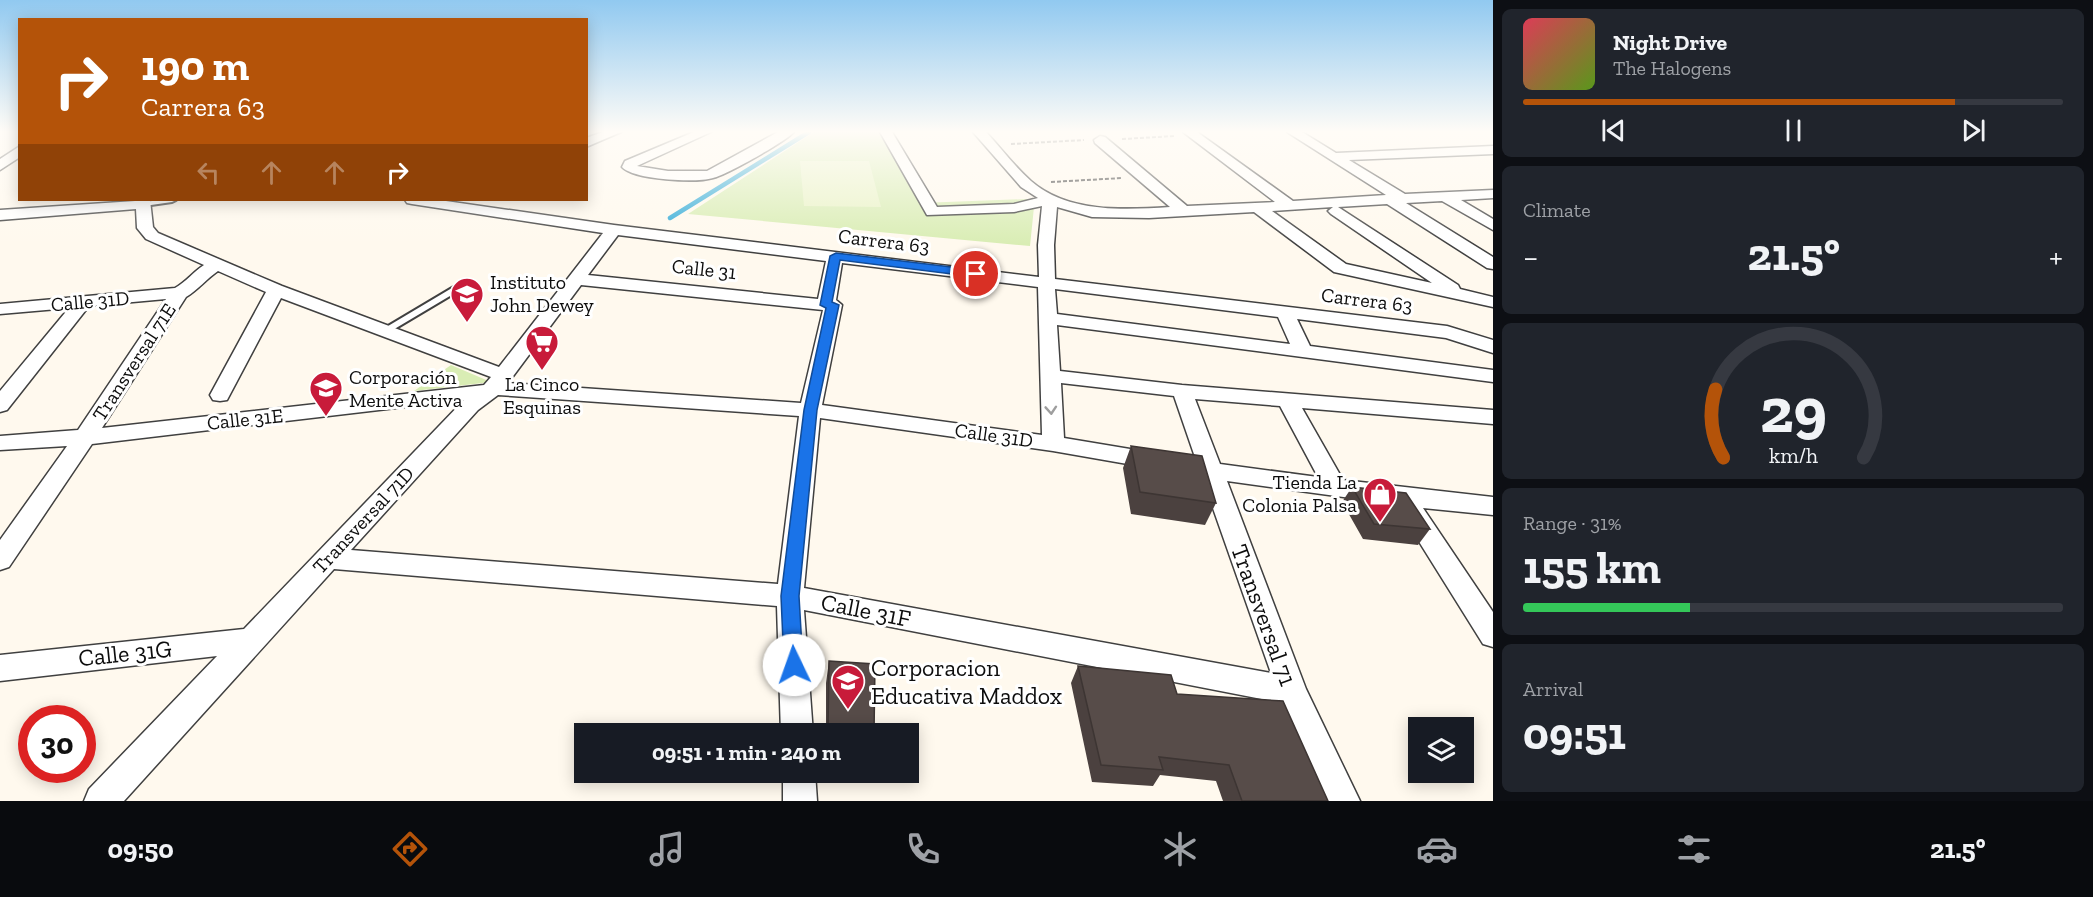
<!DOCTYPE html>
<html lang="en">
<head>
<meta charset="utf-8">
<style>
  :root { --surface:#171b24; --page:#20242c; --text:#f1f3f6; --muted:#9ea1a6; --line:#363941; --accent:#b45309 }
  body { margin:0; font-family:"Zilla Slab",serif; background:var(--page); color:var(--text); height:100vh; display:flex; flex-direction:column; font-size:22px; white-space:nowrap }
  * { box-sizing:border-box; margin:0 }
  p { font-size:20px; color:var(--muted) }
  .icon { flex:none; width:33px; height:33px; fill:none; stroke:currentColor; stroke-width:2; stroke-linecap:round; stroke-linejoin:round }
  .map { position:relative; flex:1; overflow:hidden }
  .details { display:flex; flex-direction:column; gap:9px; padding:9px; background:#0d0f14; width:600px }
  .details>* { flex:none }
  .hud { position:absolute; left:18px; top:18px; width:570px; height:183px; border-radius:0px; box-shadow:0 3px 15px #0003; background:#b45309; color:#fff; overflow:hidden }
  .fabs { position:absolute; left:1408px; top:717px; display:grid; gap:12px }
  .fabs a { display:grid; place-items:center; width:66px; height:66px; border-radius:0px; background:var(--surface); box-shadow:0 3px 15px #0003; font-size:30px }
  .speed { position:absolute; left:18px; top:705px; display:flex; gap:12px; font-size:30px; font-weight:700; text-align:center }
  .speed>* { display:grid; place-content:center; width:78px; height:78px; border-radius:50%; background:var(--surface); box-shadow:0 3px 15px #0003; line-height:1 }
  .speed .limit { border:9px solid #d22; background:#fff; color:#111 }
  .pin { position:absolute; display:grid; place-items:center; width:51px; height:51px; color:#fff; margin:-26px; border:3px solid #fff; border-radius:50%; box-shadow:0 2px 6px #0007 }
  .me { position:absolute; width:66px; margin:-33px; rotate:357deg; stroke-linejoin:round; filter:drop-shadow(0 0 4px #0008) }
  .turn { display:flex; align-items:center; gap:21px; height:126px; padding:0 24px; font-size:27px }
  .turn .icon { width:78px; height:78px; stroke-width:2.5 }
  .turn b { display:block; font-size:42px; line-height:51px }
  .lanes { display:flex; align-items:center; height:57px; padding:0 24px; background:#0003; justify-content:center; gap:30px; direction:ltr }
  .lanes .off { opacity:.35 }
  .big { font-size:45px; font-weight:700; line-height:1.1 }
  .details .tile { flex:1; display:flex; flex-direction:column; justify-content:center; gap:9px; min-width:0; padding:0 21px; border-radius:9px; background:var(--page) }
  .details .dial { align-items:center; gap:0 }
  .dial svg { height:156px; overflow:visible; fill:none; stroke:var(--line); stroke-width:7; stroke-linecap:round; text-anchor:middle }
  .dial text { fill:var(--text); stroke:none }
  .song { display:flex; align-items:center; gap:18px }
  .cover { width:72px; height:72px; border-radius:9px; background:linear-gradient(135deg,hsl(350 70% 55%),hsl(90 70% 35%)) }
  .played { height:6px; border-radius:3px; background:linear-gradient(90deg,var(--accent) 80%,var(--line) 80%) }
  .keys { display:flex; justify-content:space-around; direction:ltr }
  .heat { display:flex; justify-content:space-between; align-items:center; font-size:33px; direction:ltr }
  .charge { height:9px; border-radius:4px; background:linear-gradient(90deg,#34c759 31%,var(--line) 0) }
  .trip { position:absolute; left:574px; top:723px; width:345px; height:60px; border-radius:0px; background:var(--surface); box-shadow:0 3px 15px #0003; font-weight:700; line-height:60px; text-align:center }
  .tabs { display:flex; height:96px; justify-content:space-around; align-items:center; background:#090b0e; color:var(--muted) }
  .tabs .icon { width:42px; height:42px }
  .tabs .active { color:var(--accent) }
  .tabs b { font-size:27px; color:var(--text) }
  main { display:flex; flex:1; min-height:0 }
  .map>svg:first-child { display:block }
  .green { fill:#d9edb4 }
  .pitch { fill:#e9f3c7 }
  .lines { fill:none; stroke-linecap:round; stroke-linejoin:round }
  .stream { stroke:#30aad7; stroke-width:4.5 }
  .lane-casing { stroke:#404040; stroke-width:4 }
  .street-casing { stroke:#404040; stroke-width:3 }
  .path { stroke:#2f2f2f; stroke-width:2; stroke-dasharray:4 2; stroke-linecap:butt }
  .lane { fill:#fff; fill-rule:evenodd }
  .street { fill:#fff; fill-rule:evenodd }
  .wall { fill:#4b413f }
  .building { fill:#574c49; stroke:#3d3533; stroke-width:1.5 }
  .oneway { stroke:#9e9e9e }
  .route { fill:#1a73e8; stroke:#114b97; stroke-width:1.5 }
  .labels { text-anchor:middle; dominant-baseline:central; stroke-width:6; stroke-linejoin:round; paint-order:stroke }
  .street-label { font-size:20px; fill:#0d0d0d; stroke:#fff }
  .poi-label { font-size:20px; fill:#0d0d0d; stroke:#fff; text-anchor:start }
  .near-street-label { font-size:24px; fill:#0d0d0d; stroke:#fff }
  .near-poi-label { font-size:24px; fill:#0d0d0d; stroke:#fff; text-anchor:start }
</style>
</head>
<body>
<main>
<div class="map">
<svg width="1493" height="801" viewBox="0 0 1493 801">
  <rect width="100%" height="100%" fill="#fff9ee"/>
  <!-- green -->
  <path class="green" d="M814,132H881L920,203L1027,199L1034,207L1030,246L688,214Z
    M451,365L491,382L414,391Z"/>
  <!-- pitch -->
  <path class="pitch" d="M800,161H869L881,207L804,206Z"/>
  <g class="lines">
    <!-- stream -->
    <path class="stream" d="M670,218L809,132"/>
    <defs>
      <path id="lane" d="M160,200H176L172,202L144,206L140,204L144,202Z
        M462,282L465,283V287L386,334H380L378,332Z"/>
      <path id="street" d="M603,132H621L586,147V138Z
        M694,132H711L637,166L668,171H707L778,132H794C785,142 726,175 713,178C696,183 634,180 622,167L625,161Z
        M880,132H892L937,207L1014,204L1038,198L1021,187L973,132H986C1001,148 1014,166 1031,181C1068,213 1123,210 1170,207L1095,143L1094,140L1100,136L1105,137L1187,206L1275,202L1183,132H1197L1293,201L1386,195L1287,132H1302L1336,153L1493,146V154L1349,160L1405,194L1493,190V198L1461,200L1493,219V230L1442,201L1406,203L1493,257V269L1487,268L1387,204L1338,207L1458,285L1460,289L1493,297V307L1334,272L1254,212L1149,218L1092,217L1057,207L1054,245L1055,279L1447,326L1493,340V353L1446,338L1297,319L1310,346L1493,370V382L1057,325L1060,371L1182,385L1493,410V424L1302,408L1343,480L1493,497V515L1423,508L1493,612V647L1483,644L1403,516L1400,510L1402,505L1227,481L1306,689L1360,801H1326L1282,703L804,610L813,734H781L777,606L334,569L124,801H84L89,789L217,656L0,681V655L244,629L464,400L92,444L9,567L0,570V540L67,446L0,450V436L78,430L166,299L89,306L7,410L0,412V391L69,308L0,314V304L175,288C186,282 193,272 204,265L146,239L137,228L136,209L0,220V210L150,200L153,227L158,233L282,286L499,367L603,233L412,204L407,203L405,200H439L614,225L1039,277L1038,245L1042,206L1014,212L927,215ZM1333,207L1328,211L1331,214L1432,283L1346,264L1272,211ZM618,235L826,261L818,299L588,275ZM842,263L1038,287L1042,435L822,405L842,305L836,300ZM218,271L266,292L210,395L213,400L220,401L227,400L281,298L491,377L484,385L102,428L186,297C198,290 206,279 218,271ZM581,285L823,310L801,403L508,383ZM1055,289L1278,317L1290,344L1057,314ZM1061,383L1174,396L1196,460L1064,438ZM498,395L799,416L778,584L351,550L478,410ZM1195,399L1280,406L1318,477L1220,464ZM820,418L1053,451L1202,477L1271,673L804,588Z
        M20,146V157L0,170V159Z
        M783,772H815L817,801H783Z"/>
    </defs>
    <!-- lane casing -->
    <use href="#lane" class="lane-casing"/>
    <!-- street casing -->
    <use href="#street" class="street-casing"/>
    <!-- path -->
    <path class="path" d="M1122,139L1174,136
      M1011,144L1084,140
      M1051,182L1122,178"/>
    <!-- lane -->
    <use href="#lane" class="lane"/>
    <!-- street -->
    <use href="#street" class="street"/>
  </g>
  <!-- wall -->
  <path class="wall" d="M1131,446L1216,503L1205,525L1131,514L1123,468Z
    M1352,487L1430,529L1418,545L1363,539L1342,502Z
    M829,661L874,734H826V683Z
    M1078,666L1177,694L1328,801H1223L1216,781L1160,775L1153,786L1092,782L1071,683Z"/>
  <!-- building -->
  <path class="building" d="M1131,446L1202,456L1216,503L1140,492Z
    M1352,487L1406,493L1430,529L1374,524Z
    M829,661L875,664L874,734H867L828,728Z
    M1078,666L1171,675L1177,694L1283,701L1328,801H1242L1229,765L1159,757L1163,770L1101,765Z"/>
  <!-- one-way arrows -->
  <defs><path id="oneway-chevron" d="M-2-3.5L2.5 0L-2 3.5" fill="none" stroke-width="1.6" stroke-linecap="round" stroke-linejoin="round" transform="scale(1.5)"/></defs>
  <use class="oneway" href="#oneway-chevron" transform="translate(1051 410) rotate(86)"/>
  <!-- sky -->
  <linearGradient id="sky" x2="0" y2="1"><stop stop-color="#91c9f0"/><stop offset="0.54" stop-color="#fffcf7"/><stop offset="1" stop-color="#fffcf7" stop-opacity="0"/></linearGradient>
  <rect width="1493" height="244" fill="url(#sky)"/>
  <!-- route -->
  <path class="route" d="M836,253L976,270L981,274L976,277L840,260L832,302L839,305L817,410L799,596L803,665L800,671L794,673L787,671L784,665L781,596L804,410L826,308L820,305L830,256Z"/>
  <!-- icons -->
  <defs>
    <symbol id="school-pin" viewBox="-11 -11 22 30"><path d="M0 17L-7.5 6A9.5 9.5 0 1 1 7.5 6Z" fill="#c81b3a" stroke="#fff"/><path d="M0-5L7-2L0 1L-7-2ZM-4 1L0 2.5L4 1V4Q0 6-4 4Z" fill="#fff"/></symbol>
    <symbol id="supermarket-pin" viewBox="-11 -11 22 30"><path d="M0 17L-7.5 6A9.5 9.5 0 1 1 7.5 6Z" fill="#c81b3a" stroke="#fff"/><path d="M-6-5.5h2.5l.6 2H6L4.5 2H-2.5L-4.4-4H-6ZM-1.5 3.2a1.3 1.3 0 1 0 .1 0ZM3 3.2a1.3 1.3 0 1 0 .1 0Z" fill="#fff"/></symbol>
    <symbol id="shop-pin" viewBox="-11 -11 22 30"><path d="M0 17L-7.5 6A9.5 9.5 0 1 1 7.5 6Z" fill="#c81b3a" stroke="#fff"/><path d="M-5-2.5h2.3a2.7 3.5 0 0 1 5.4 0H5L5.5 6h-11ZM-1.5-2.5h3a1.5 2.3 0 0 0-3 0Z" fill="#fff"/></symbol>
  </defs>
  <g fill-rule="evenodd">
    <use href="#school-pin" x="448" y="275" width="38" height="52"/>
    <use href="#supermarket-pin" x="523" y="323" width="38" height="52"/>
    <use href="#school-pin" x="307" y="369" width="38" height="52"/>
    <use href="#shop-pin" x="1361" y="475" width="38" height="52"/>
    <use href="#school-pin" x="829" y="662" width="38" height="52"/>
  </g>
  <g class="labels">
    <!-- street labels -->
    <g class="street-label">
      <text transform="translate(884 241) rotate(7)">Carrera 63</text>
      <text transform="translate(704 269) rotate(6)">Calle 31</text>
      <text transform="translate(1367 300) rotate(7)">Carrera 63</text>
      <text transform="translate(90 301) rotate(-5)">Calle 31D</text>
      <text transform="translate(134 362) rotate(-57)">Transversal 71E</text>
      <text transform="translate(245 419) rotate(-6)">Calle 31E</text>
      <text transform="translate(994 435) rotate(8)">Calle 31D</text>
      <text transform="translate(363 520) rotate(-47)">Transversal 71D</text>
    </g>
    <!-- poi labels -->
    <g class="poi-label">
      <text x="490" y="282">Instituto<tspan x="490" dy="23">John Dewey</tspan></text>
      <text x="349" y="377">Corporación<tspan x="349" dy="23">Mente Activa</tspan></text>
      <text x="542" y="384" text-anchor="middle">La Cinco<tspan x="542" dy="23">Esquinas</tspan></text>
      <text x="1357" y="482" text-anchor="end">Tienda La<tspan x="1357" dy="23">Colonia Palsa</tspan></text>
    </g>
    <!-- near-street labels -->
    <g class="near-street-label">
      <text transform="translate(866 610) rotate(11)">Calle 31F</text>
      <text transform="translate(1264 615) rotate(70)">Transversal 71</text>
      <text transform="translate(125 653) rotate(-6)">Calle 31G</text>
    </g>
    <!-- near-poi labels -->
    <g class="near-poi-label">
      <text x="871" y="667">Corporacion<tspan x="871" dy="28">Educativa Maddox</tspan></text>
    </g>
  </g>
</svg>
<div class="fabs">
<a><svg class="icon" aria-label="layers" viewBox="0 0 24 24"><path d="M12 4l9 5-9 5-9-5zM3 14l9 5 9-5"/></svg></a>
</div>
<div class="speed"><div class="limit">30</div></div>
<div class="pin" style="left:976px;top:274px;background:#d93025"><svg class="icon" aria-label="arrive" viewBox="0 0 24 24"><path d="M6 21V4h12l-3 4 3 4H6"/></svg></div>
<svg class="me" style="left:794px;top:665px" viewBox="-20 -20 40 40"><circle r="19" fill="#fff"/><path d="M0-13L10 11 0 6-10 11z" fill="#1a73e8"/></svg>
<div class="trip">09:51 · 1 min · 240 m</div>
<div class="hud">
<div class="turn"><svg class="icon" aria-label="right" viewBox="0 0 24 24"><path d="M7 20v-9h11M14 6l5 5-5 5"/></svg><div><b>190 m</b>Carrera 63</div></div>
<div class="lanes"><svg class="icon off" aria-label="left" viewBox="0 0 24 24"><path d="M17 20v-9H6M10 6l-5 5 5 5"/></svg><svg class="icon off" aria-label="ahead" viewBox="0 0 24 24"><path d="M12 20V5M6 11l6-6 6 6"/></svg><svg class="icon off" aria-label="ahead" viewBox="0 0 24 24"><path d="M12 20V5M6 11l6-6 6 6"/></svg><svg class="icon" aria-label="right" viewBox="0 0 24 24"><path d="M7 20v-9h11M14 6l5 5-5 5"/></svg></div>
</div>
</div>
<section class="details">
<div class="tile">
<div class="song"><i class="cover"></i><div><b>Night Drive</b><p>The Halogens</p></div></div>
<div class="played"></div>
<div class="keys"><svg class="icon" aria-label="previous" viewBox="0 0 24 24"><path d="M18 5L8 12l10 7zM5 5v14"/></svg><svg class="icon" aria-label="pause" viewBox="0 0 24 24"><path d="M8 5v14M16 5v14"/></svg><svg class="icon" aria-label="next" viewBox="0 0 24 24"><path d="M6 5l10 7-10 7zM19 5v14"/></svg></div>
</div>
<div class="tile"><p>Climate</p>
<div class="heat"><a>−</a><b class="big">21.5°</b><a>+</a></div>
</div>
<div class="tile dial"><svg viewBox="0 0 100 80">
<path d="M14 69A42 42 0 1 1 86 69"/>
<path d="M14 69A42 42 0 0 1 10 34" stroke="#b45309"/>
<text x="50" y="56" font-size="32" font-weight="700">29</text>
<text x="50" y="72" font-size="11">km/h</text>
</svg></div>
<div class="tile"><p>Range · 31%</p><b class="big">155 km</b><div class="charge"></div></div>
<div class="tile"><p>Arrival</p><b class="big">09:51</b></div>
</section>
</main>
<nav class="tabs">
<b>09:50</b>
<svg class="icon active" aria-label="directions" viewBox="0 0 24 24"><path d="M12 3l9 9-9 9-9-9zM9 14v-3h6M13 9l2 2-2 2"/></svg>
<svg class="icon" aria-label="music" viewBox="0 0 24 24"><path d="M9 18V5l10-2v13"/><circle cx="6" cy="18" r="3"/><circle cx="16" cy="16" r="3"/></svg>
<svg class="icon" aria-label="phone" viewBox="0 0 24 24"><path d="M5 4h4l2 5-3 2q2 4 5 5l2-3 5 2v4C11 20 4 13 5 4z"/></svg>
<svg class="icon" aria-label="climate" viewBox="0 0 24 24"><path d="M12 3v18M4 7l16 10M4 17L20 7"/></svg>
<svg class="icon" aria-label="car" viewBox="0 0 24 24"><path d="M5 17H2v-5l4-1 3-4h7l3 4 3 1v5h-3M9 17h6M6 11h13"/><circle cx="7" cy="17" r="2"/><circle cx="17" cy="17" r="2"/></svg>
<svg class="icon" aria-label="filters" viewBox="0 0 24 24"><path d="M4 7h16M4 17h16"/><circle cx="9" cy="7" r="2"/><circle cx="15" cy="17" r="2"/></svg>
<b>21.5°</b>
</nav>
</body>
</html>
